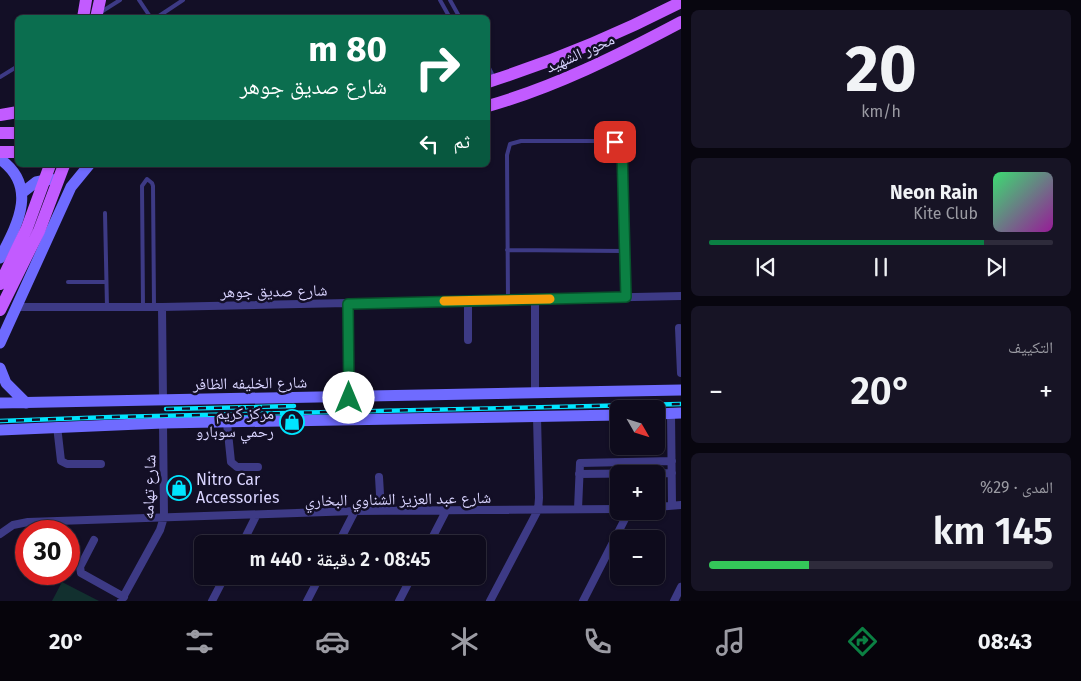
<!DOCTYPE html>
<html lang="ar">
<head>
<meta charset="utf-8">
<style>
  :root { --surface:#0e0b1c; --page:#171425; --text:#f1f3f6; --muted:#9b9ba3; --line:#2e2b3b; --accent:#0b8043 }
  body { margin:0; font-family:"Fira Sans","Noto Naskh Arabic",sans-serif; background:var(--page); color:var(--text); direction:rtl; height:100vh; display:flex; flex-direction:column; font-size:19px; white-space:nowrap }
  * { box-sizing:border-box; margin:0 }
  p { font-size:16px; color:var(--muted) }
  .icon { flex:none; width:28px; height:28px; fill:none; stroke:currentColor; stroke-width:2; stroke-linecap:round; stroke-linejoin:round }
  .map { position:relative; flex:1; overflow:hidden; direction:ltr }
  .drawer { display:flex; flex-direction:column; gap:10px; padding:10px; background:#08060f; width:400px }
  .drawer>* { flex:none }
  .top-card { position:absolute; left:15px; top:15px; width:475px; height:152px; border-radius:8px; box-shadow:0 1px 4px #0004,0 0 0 1px var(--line); direction:rtl; background:#0b6e4f; color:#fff; overflow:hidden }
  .needle { width:32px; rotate:129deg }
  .controls { position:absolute; left:610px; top:400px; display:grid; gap:10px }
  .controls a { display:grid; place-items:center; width:55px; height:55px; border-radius:8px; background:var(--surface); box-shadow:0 1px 4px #0004,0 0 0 1px var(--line); font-size:25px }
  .speed { position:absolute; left:15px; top:520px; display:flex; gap:10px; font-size:25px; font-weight:700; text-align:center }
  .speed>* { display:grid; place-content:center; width:65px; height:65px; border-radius:50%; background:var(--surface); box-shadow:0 1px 4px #0004,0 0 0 1px var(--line); line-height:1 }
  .speed .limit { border:8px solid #d22; background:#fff; color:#111 }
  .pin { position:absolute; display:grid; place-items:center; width:42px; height:42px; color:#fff; margin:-21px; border-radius:10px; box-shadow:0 2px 8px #0006 }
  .me { position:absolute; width:55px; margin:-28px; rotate:0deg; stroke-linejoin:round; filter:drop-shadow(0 0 4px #0008) }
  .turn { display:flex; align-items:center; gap:18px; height:105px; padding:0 20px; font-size:22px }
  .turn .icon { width:65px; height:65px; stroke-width:2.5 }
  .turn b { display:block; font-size:35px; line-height:42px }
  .then { display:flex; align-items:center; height:48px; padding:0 20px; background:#0003; gap:10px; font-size:19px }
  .big { font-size:38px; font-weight:600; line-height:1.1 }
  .drawer .tile { flex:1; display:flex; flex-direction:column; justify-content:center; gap:8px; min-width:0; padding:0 18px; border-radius:8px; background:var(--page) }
  .drawer .dial { align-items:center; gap:0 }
  .dial b { font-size:65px; line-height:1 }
  .song { display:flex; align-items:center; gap:15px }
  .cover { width:60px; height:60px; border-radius:8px; background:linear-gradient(135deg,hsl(140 70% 55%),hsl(300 70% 35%)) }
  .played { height:5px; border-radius:2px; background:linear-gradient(90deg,var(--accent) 80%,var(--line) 80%) }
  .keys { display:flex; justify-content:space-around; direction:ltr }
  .heat { display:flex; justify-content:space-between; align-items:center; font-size:28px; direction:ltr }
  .charge { height:8px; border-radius:4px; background:linear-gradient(90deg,#34c759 29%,var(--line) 0) }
  .trip { position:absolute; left:194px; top:535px; width:292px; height:50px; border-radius:8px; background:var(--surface); box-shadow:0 1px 4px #0004,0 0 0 1px var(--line); font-weight:600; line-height:50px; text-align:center; direction:rtl }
  .dock { display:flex; height:80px; justify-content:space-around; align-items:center; background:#06040b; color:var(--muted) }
  .dock .icon { width:35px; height:35px }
  .dock .selected { color:var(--accent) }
  .dock b { font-size:22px; color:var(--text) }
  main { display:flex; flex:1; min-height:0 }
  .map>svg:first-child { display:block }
  .green { fill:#12302f }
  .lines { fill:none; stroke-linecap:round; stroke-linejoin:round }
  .lane { stroke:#3d3a85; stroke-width:4 }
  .street { stroke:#3d3a85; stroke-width:8 }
  .secondary { stroke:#6f6bff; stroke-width:11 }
  .primary { stroke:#c25bff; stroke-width:12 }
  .rail-casing { stroke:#00e5ff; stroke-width:4.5 }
  .rail { stroke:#130f26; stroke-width:2.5; stroke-dasharray:8; stroke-linecap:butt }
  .primary-bridge { stroke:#c25bff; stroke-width:12 }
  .route-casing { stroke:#07532c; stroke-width:12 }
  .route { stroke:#0b8043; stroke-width:9 }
  .slow { stroke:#f59e0b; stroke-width:9 }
  .labels { text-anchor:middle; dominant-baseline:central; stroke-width:5; stroke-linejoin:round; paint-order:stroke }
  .street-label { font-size:16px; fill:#d9d4ff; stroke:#130f26 }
  .poi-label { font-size:16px; fill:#d9d4ff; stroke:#130f26; text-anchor:end }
</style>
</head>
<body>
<main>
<section class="drawer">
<div class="tile dial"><b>20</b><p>km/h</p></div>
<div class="tile">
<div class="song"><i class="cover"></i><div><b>Neon Rain</b><p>Kite Club</p></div></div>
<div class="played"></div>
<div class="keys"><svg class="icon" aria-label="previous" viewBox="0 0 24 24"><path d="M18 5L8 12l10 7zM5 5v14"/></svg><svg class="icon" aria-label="pause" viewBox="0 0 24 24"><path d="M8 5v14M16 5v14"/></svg><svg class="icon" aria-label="next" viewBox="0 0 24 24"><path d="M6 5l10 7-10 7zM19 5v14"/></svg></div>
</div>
<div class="tile"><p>التكييف</p>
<div class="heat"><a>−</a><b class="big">20°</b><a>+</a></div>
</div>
<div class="tile"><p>المدى · 29%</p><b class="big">145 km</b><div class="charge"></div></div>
</section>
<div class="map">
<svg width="681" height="601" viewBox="0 0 681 601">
  <rect width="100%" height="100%" fill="#130f26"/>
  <!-- green -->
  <path class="green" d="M62,582L99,601H52Z"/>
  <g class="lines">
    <!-- lane -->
    <path class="lane" d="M139,0L151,18
      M440,0L450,18
      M450,0L460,18
      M101,12L120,0
      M156,18L183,0
      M488,66L494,78
      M0,77L18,66
      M105,213L107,307
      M507,250L623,251
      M68,282H106
      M508,300L507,155L510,144L521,141H610L619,144L621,149L626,296
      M143,306L142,186L147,179L152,183L153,186L154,307"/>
    <!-- street -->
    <path class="street" d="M468,301V340
      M348,304L349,398
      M17,307H162L681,296
      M162,307L163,401
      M679,328L681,373
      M535,394V300
      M671,413L672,505
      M227,423L231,462L237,467H258
      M57,426L61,461L67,464H101
      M579,474L672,473
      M379,477L381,511
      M656,507L681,505
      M578,509L580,463L672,461
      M0,534L13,525L28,522L355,511L619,509
      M94,540L80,567L81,573L124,597
      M242,544L256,516
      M338,544L355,511
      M429,544L446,511
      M121,601L160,530L164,517L163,423
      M212,601L225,576
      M307,601L320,576
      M399,601L412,576
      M490,601L538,510L539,498L537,417
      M583,601L629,511
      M674,601L681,587"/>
    <!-- secondary -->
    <path class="secondary" d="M0,159C39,187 17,225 0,258
      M22,193L36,182L51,179
      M0,343L71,187L89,165
      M0,368L6,383L26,403
      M0,403L681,390
      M656,414L681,413
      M0,430L163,423L619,415"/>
    <!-- primary -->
    <path class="primary" d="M83,18L86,0
      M488,82C554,61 619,34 681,2
      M488,106C555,87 619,55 681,22
      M0,115L18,112
      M0,133H18
      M0,152H18"/>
    <defs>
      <path id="rail" d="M166,409L294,406
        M0,421L112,417L681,404"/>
    </defs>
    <!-- rail casing -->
    <use href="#rail" class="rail-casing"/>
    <!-- rail -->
    <use href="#rail" class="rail"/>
    <!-- primary-bridge -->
    <path class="primary-bridge" d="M96,18L100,0
      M0,284L27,228L50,165
      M0,310L39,231L64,165"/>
  </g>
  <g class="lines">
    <defs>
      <path id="route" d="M349,398L348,304L626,297L622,149L615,142"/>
    </defs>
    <!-- route casing -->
    <use href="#route" class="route-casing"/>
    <!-- route -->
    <use href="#route" class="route"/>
    <!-- slow -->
    <path class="slow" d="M444,301L550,299"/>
  </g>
  <!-- icons -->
  <defs>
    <symbol id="shop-ring" viewBox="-11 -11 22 22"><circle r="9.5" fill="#130f26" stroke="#00e5ff" stroke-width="1.5"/><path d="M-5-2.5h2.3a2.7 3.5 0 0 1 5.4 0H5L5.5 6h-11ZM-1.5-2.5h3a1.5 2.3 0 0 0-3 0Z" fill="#00e5ff"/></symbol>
  </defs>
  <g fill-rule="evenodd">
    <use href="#shop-ring" x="278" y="408" width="28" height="28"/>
    <use href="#shop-ring" x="165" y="474" width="28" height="28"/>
  </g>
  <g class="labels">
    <!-- street labels -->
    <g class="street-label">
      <text transform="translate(580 53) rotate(-24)">محور الشهيد</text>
      <text transform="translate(274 291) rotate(-1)">شارع صديق جوهر</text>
      <text transform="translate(250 383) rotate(-1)">شارع الخليفه الظافر</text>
      <text transform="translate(149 487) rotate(-88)">شارع تهامه</text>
      <text transform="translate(398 499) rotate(-1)">شارع عبد العزيز الشناوي البخاري</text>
    </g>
    <!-- poi labels -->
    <g class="poi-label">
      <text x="274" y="413">مركز كريم<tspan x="274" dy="18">رحمي سوبارو</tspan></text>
      <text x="196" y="479" text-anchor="start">Nitro Car<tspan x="196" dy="18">Accessories</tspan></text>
    </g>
  </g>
</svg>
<div class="controls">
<a><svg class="needle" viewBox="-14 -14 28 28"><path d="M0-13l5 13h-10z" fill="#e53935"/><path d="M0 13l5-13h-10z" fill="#9b9ba3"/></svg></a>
<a>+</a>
<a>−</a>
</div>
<div class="speed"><div class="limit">30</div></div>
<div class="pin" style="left:615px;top:142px;background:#d93025"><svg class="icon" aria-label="arrive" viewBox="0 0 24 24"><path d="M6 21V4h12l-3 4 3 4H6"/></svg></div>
<svg class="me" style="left:349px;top:398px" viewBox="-20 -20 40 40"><circle r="19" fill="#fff"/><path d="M0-13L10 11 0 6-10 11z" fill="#0b8043"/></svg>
<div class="trip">08:45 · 2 دقيقة · 440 m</div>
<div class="top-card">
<div class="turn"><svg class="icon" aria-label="right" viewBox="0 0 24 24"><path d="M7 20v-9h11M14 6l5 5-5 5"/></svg><div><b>80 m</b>شارع صديق جوهر</div></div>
<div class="then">ثم<svg class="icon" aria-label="left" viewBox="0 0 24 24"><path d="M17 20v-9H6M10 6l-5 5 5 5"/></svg></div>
</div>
</div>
</main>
<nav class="dock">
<b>08:43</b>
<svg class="icon selected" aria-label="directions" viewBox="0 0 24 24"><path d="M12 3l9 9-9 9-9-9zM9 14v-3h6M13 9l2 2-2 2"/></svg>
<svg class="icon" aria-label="music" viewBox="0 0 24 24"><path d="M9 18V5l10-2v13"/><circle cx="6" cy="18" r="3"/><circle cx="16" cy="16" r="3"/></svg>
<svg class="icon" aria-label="phone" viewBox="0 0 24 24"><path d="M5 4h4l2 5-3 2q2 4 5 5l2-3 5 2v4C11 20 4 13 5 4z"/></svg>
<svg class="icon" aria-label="climate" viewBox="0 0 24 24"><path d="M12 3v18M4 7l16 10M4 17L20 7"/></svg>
<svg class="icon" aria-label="car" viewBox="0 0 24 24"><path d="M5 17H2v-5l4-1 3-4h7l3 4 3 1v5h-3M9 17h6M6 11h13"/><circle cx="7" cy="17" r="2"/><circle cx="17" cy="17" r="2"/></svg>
<svg class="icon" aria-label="filters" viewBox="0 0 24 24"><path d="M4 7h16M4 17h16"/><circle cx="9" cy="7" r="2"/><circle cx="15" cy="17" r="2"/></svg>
<b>20°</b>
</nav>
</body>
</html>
